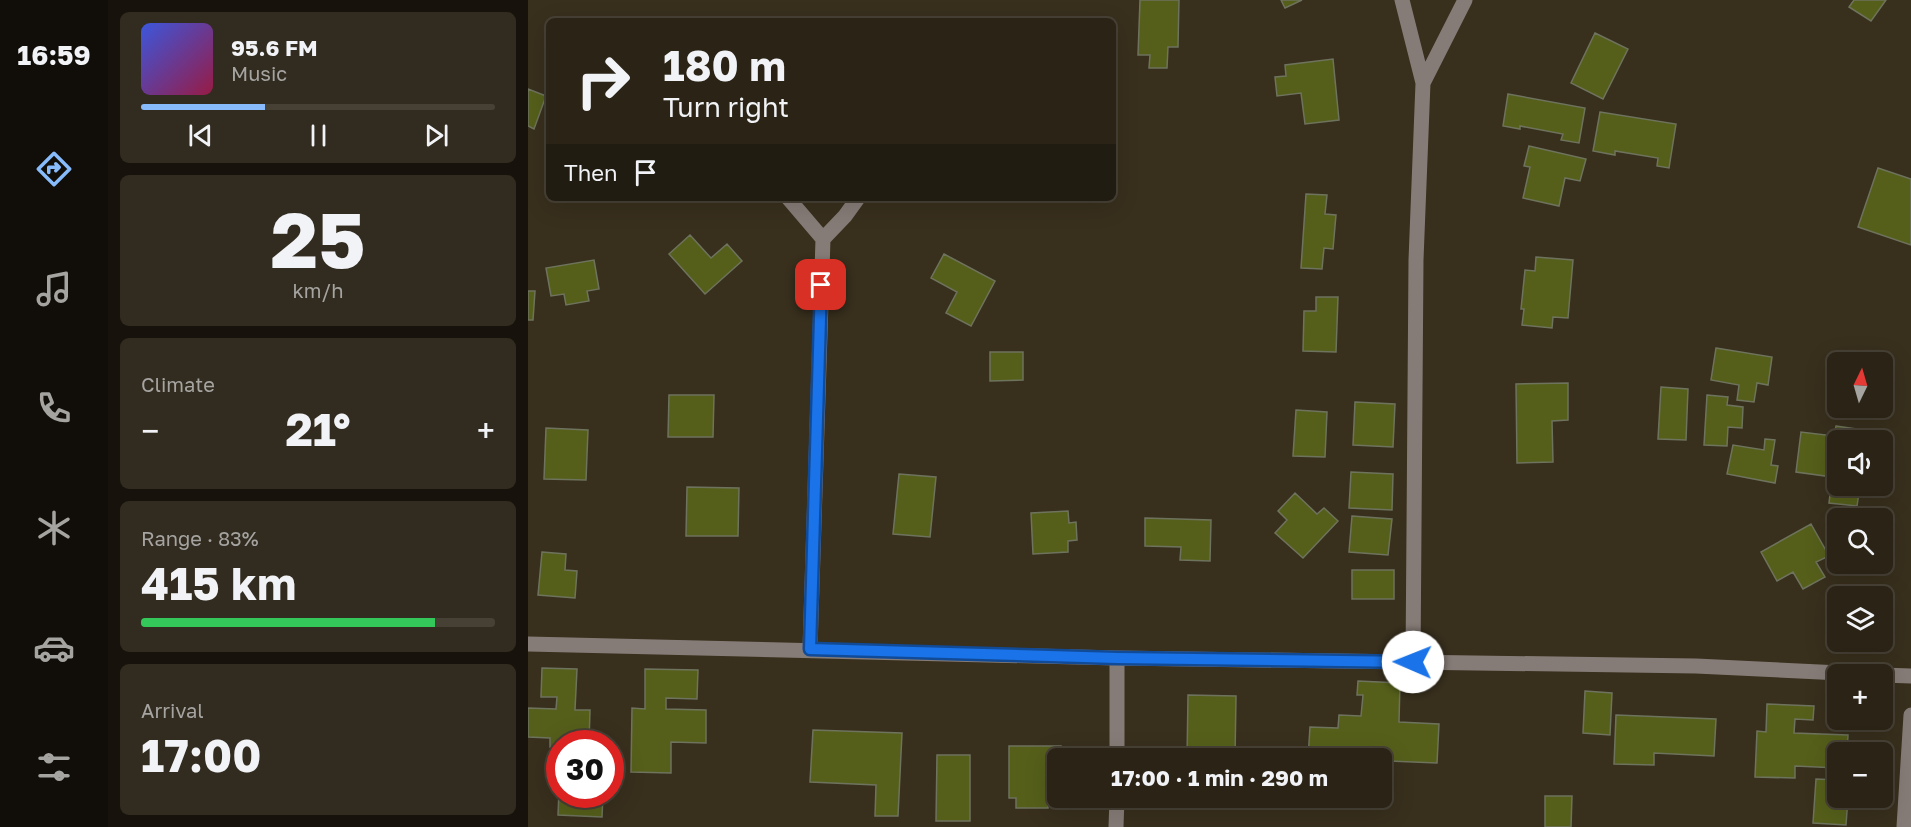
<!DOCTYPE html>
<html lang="en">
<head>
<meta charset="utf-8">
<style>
  :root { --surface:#2a2316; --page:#322b1f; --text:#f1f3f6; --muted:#a5a4a1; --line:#464035; --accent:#87bbfb }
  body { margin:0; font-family:"Golos Text",sans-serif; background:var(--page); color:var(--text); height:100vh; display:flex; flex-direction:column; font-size:22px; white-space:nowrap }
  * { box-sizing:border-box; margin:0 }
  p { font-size:20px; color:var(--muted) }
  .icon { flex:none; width:33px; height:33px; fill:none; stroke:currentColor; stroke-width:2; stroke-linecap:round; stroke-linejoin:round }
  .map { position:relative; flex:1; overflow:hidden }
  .drawer { display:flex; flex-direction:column; gap:12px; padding:12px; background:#17130c; width:420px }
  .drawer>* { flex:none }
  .hud { position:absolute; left:18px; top:18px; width:570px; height:183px; border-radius:9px; box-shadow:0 6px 24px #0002,0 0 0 2px var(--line); background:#2a2316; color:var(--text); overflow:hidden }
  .needle { width:39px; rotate:5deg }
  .buttons { position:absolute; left:1299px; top:352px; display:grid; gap:12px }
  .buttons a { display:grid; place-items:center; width:66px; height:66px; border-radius:9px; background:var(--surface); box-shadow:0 6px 24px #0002,0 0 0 2px var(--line); font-size:30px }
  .speed { position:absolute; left:18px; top:730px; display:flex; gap:12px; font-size:30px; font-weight:700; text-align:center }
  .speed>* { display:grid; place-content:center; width:78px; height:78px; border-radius:50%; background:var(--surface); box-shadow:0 6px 24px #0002,0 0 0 2px var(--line); line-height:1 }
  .speed .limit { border:9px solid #d22; background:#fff; color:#111 }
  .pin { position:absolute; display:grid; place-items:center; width:51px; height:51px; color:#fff; margin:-26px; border-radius:12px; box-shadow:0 3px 9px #0006 }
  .me { position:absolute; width:66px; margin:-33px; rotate:271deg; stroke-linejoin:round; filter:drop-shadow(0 0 4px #0008) }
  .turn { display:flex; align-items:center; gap:21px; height:126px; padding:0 18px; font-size:27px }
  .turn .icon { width:78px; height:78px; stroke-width:2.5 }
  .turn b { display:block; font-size:42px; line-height:51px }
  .then { display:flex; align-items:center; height:57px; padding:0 18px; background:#0003; gap:12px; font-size:22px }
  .big { font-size:45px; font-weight:700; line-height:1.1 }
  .drawer .widget { flex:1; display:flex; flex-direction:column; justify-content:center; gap:9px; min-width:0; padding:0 21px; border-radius:9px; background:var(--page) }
  .drawer .dial { align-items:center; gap:0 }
  .dial b { font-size:78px; line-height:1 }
  .song { display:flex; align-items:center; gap:18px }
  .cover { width:72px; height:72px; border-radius:9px; background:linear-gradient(135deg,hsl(230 70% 55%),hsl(340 70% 35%)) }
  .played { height:6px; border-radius:3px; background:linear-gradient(90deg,var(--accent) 35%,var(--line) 35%) }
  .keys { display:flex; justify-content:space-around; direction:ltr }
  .heat { display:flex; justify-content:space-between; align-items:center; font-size:33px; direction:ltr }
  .charge { height:9px; border-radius:4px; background:linear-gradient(90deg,#34c759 83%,var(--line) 0) }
  .trip { position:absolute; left:519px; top:748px; width:345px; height:60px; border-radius:9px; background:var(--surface); box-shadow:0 6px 24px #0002,0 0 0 2px var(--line); font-weight:700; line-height:60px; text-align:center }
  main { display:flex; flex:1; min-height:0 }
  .dock { display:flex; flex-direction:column; width:108px; justify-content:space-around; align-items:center; background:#110e09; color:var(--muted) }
  .dock .icon { width:42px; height:42px }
  .dock .on { color:var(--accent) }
  .dock b { font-size:27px; color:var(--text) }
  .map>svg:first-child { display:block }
  .building { fill:#555f1a; stroke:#6e735d; stroke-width:1.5 }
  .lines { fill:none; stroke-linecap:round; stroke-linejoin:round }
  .minor { stroke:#867c77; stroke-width:15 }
  .route-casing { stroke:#114b97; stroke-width:15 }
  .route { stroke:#1a73e8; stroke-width:10 }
</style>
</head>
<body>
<main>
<nav class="dock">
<b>16:59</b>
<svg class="icon on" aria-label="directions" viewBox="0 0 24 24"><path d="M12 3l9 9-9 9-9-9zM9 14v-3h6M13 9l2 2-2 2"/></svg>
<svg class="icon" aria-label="music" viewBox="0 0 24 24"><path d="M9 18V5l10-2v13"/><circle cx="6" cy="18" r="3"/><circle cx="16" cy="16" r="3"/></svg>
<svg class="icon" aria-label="phone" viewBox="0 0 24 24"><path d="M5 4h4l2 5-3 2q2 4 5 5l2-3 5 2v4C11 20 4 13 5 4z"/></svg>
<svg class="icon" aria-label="climate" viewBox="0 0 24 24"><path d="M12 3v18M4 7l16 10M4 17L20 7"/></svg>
<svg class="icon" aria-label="car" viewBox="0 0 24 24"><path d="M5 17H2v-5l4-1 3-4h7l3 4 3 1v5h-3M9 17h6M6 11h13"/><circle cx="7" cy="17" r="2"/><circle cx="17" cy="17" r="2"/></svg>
<svg class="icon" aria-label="filters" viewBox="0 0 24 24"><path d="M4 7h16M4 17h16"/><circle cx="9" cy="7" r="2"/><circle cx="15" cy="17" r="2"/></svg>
</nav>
<section class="drawer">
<div class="widget">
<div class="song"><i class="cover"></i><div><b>95.6 FM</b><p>Music</p></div></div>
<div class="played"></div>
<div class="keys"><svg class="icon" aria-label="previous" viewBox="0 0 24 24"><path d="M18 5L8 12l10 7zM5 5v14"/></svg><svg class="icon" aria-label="pause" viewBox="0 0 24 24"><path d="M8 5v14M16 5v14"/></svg><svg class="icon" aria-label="next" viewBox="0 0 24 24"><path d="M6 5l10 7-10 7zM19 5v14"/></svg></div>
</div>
<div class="widget dial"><b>25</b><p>km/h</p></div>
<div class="widget"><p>Climate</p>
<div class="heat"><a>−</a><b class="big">21°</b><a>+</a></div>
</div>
<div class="widget"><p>Range · 83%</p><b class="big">415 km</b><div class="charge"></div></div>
<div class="widget"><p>Arrival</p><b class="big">17:00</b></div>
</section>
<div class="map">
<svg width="1383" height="827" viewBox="0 0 1383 827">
  <rect width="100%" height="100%" fill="#382f1d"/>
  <!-- building -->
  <path class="building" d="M612,0H651L650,47H640L639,68H621L622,55H610Z
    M753,0H774L757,8Z
    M1326,0H1358L1343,21L1321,7Z
    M1067,33L1100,49L1075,99L1043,83Z
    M805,59L811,120L777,124L773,93L749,96L747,77L758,76L757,65Z
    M0,89L18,96L6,129L0,126Z
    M980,94L1057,108L1051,143L1033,140L1035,134L992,126V129L975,126Z
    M1072,112L1148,124L1141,168L1129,166L1130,158L1087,151V155L1065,151Z
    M1001,146L1058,159L1052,181L1037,178L1031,206L995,198L1002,167L996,166Z
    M1350,168L1383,179V245L1330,227Z
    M778,194L799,195L797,214L808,215L805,249L796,248L794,269L773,268Z
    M162,235L183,258L199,244L214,261L177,294L141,254Z
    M416,254L467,281L443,326L418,313L429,292L403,278Z
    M1008,257L1045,260L1040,318L1025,317L1024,328L994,325L996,309H993L997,270L1007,271Z
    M66,260L71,289L59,291L61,301L38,305L36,294L23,296L18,268Z
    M0,291H7L5,320H0Z
    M788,297H810L808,352L775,351L776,311H788Z
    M1188,348L1244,357L1240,385L1229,383L1226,402L1209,400L1211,385L1183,380Z
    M462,352H495V380L462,381Z
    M1040,383V420L1024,421L1025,462L989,463L988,384Z
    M1133,387L1160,389L1158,440L1130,439Z
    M141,395H186L185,437H140Z
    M1179,395L1200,397L1199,405L1215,407L1214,428L1200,427L1199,446L1176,445Z
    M827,402L867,404L865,447L825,445Z
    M768,410L799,412L797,457L765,456Z
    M1308,426L1328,429L1327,441H1310V486H1332L1329,506L1301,503L1304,477L1268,472L1273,432L1306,436Z
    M18,428L60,430L58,480L16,479Z
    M1237,439L1247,440L1243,465L1250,466L1247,483L1199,474L1205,445L1236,450Z
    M823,472L865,474L864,510L821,508Z
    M371,474L408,477L402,537L365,534Z
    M159,487L211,488L210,536H158Z
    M767,493L789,514L796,508L810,521L775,558L747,533L759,520L750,511Z
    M540,511L541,523L548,522L549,540L540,541V552L505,554L503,513Z
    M824,516L864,519L860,555L821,552Z
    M617,518L683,520L682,561L652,560L653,547L617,546Z
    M1283,524L1301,556L1288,562L1297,577L1275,589L1265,572L1249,581L1233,552Z
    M14,552L38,554L37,570L49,571L47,598L10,595Z
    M824,570H866V599H824Z
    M14,668L49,669L47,710H62L61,744H32V747H22V738L0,737V708L28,709L29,697H13Z
    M117,669L170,670L169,699L138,698V709L178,710V743L143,742V773L103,772L104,708L117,709Z
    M830,681L872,683L871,722L911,724L909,763L861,761L860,773H854V759H780L782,727L810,728L811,715L833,716L835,695H829Z
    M1057,691L1084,693L1082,735L1055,733Z
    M660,695L708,696L707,759H718H659Z
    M1239,704L1286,706L1285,720L1267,719L1266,733L1320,735L1319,753H1310V768L1267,766V778L1227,777L1229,731L1238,732Z
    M1088,715L1188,719L1186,756L1126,753V765L1086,764Z
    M285,730L374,733L370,816H347L348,785L282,782Z
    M481,746H533V759H530V798H533H520V808H488V798H481Z
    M409,755H442V821H408Z
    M1288,779L1310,780V798H1320L1318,825L1285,823Z
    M31,791L32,795H75L74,817L30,815Z
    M1017,796H1044L1043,827H1017Z"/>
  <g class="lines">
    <!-- minor -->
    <path class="minor" d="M874,0L895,83L888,260L885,662
      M895,83L937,0
      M260,198L295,239
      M0,644L589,658L1168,666L1354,675
      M282,649L295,239L317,216L330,198
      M1354,675L1383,676
      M589,759V658
      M588,827L589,798
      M1376,827L1383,715"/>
  </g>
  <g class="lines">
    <defs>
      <path id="route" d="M293,285L282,649L589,658L885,662"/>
    </defs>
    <!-- route casing -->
    <use href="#route" class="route-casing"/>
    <!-- route -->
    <use href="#route" class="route"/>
  </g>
</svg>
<div class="buttons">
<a><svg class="needle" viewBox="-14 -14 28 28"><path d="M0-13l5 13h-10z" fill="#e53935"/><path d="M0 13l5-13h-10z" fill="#a5a4a1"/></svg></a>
<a><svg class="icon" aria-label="sound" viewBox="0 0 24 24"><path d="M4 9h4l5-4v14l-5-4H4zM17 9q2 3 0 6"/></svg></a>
<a><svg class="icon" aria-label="search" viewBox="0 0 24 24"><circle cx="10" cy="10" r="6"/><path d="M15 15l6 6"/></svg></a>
<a><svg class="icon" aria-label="layers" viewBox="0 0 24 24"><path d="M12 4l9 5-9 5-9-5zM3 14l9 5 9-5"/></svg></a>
<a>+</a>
<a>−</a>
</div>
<div class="speed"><div class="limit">30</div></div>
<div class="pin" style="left:293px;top:285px;background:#d93025"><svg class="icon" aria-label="arrive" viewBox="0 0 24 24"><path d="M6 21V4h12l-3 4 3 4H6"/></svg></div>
<svg class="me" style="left:885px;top:662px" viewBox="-20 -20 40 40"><circle r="19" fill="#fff"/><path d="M0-13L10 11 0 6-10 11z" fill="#1a73e8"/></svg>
<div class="trip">17:00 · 1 min · 290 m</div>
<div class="hud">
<div class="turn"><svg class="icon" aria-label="right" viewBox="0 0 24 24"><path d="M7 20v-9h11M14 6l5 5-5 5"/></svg><div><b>180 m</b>Turn right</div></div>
<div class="then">Then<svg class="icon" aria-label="arrive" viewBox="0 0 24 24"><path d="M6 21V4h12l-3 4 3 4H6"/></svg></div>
</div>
</div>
</main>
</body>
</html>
